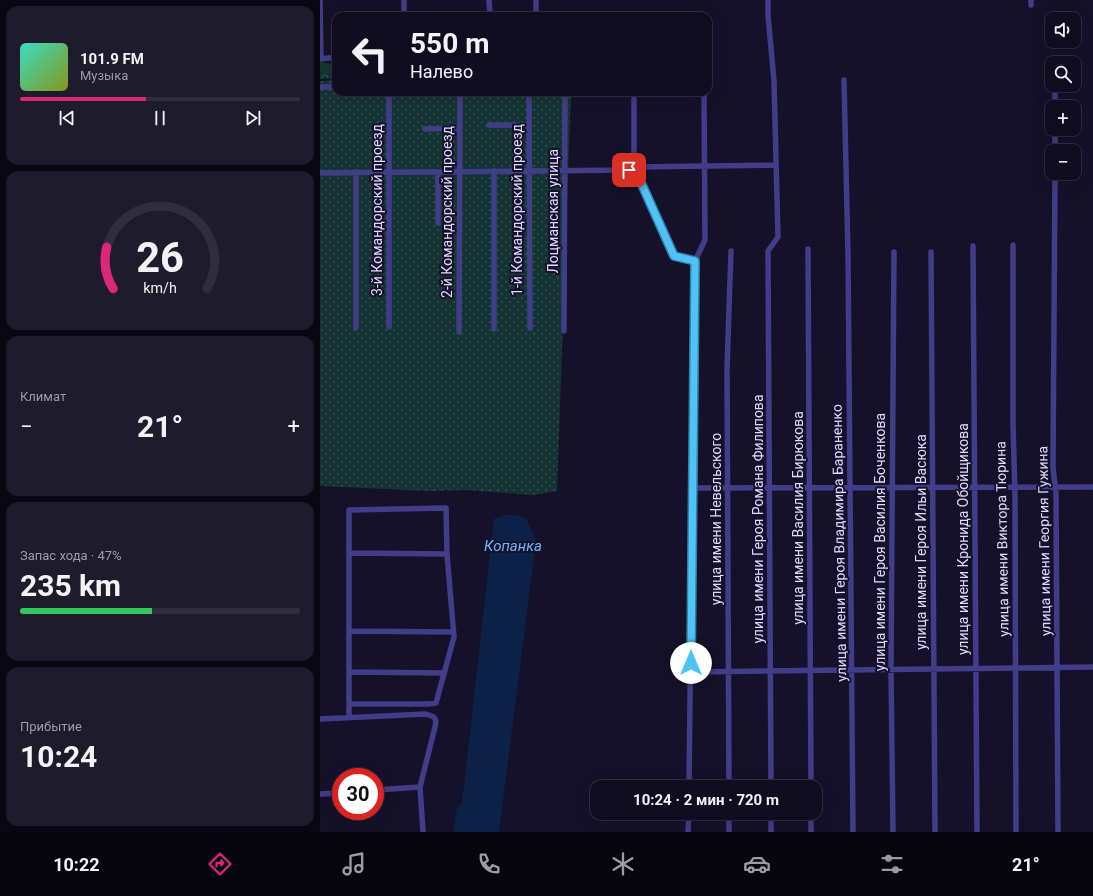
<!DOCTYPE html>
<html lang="ru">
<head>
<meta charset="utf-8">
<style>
  :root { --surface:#100d20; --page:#1e1b2d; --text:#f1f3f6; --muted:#9c9ca5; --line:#302d3e; --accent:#db2777 }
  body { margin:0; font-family:Roboto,sans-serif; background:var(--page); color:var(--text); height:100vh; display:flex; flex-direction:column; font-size:15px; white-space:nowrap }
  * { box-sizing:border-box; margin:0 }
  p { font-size:13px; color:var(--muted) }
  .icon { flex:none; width:22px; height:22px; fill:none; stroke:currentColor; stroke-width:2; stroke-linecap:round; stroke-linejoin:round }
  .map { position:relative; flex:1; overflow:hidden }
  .drawer { display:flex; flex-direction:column; gap:6px; padding:6px; background:#090712; width:320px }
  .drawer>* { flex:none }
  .banner { position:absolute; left:12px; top:12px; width:380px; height:84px; border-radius:12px; box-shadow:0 4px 16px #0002,0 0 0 1px var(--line); background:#100d20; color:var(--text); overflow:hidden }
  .fabs { position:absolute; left:725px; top:12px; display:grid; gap:8px }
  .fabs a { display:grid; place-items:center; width:36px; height:36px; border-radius:8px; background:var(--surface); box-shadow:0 4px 16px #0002,0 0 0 1px var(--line); font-size:20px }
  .speed { position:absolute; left:12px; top:768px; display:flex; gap:8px; font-size:20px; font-weight:700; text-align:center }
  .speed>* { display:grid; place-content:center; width:52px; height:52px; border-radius:50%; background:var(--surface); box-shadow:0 4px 16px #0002,0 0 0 1px var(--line); line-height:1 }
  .speed .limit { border:6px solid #d22; background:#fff; color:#111 }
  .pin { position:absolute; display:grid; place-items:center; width:34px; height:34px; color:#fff; margin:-17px; border-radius:8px; box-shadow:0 2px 6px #0006 }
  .me { position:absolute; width:44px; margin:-22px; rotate:0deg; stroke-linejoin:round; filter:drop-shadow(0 0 3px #0008) }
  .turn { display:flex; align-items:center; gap:14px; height:84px; padding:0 12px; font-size:18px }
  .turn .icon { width:52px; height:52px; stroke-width:2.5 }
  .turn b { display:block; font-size:28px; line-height:34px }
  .big { font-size:30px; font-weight:700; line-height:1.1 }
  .drawer .card { flex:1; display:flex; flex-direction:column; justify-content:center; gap:6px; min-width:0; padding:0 14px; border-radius:12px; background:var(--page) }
  .drawer .dial { align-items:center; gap:0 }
  .dial svg { height:104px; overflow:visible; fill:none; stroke:var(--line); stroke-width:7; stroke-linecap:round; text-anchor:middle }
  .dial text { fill:var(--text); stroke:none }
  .song { display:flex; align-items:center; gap:12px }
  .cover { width:48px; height:48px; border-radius:6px; background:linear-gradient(135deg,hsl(170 70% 55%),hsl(70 70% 35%)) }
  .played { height:4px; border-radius:2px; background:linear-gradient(90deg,var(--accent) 45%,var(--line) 45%) }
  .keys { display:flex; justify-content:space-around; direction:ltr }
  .heat { display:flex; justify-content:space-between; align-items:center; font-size:22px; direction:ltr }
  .charge { height:6px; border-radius:3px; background:linear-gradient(90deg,#34c759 47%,var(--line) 0) }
  .trip { position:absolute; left:270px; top:780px; width:232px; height:40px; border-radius:12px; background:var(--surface); box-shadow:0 4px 16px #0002,0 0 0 1px var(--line); font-weight:700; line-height:40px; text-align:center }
  .tabs { display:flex; height:64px; justify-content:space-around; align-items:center; background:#06050d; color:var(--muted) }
  .tabs .icon { width:28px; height:28px }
  .tabs .current { color:var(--accent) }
  .tabs b { font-size:18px; color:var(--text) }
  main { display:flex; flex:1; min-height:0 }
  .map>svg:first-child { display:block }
  .grass { fill:url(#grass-dots) }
  .forest { fill:url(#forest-crowns) }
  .water { fill:#0c2148 }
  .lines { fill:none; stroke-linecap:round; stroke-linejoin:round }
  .street { stroke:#413d88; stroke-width:5.5 }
  .route-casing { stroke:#337fa1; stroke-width:10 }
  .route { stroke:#4fc3f7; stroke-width:7 }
  .labels { text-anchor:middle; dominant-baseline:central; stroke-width:4; stroke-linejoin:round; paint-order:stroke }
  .street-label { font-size:14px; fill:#dfdbfe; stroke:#16112a }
  .water-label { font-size:15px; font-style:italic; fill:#6bb8fc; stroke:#16112a }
</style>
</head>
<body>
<main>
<section class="drawer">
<div class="card">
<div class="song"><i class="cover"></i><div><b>101.9 FM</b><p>Музыка</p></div></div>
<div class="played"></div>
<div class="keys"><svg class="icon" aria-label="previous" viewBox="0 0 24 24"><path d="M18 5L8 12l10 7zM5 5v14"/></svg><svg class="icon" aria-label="pause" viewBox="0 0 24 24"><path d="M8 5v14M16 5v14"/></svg><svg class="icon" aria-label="next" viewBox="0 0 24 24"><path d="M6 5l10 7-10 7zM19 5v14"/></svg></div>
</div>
<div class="card dial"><svg viewBox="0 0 100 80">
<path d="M14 69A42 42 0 1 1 86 69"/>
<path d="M14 69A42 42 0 0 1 9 37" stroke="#db2777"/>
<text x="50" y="56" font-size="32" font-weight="700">26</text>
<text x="50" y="72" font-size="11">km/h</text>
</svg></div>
<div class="card"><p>Климат</p>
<div class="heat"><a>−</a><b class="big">21°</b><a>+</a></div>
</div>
<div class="card"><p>Запас хода · 47%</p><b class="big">235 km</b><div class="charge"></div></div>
<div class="card"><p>Прибытие</p><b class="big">10:24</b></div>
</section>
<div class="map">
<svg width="773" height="832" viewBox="0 0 773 832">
  <defs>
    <pattern id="grass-dots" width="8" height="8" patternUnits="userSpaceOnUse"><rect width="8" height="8" fill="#143433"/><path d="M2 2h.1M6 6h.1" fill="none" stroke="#365152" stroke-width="1.8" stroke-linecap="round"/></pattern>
    <pattern id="forest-crowns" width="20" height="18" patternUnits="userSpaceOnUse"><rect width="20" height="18" fill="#143433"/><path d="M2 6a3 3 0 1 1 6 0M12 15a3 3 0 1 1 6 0" fill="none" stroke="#365152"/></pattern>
  </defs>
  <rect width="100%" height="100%" fill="#16112a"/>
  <!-- grass -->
  <path class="grass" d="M16,80V92H251L237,491L213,495L147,490L110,491L0,486V81Z"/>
  <!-- forest -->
  <path class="forest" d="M0,62C6,62 10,65 16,64V78L0,79Z"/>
  <!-- water -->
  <path class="water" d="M184,515H197L206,518L216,541L179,832H133L137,808L142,803L174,519Z"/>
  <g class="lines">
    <!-- street -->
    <path class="street" d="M0,0L1,59
      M84,0V16
      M169,0L170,16
      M216,0V16
      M448,0V15L454,81L458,237L448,251L451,787
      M711,0V5
      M0,59L16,57
      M524,80L528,254L533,832
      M0,87H16
      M209,92L210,328
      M314,92V167L355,256L375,261
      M735,107V85
      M169,125H209
      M105,129L139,128
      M735,151V129
      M0,173L309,170L314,167L456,165
      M735,173L733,468L736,493L738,832
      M118,223V172
      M693,245V424L695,494L696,832
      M653,246L657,832
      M488,249L491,787
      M611,252L615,832
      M69,327V92
      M36,328V172
      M174,329V171
      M244,331L245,92
      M139,332L140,92
      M372,488L773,487
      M29,553L127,554
      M30,631L133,632
      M30,672L124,673
      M371,672L773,667
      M29,717V510L126,508L127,554L134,637L116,703L109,704H30
      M0,719L106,714L114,717L116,721L115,727L100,787L103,832
      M369,787L375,261L385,240L384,92
      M409,787L407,369L411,251
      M55,790L100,787
      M0,794L21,793
      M451,813V832
      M491,813V832
      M368,832L369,813
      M409,832V813
      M573,832L571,669L574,252"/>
  </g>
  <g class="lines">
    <defs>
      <path id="route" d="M309,170L314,167L354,256L375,261L371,663"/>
    </defs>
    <!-- route casing -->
    <use href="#route" class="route-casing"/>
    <!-- route -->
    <use href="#route" class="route"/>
  </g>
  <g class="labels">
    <!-- street labels -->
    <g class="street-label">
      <text transform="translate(57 210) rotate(-90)">3-й Командорский проезд</text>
      <text transform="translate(197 210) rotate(-90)">1-й Командорский проезд</text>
      <text transform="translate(233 211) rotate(-90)">Лоцманская улица</text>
      <text transform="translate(127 212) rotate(-90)">2-й Командорский проезд</text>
      <text transform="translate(478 518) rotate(-90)">улица имени Василия Бирюкова</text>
      <text transform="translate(396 519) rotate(-90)">улица имени Невельского</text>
      <text transform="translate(438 519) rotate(-90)">улица имени Героя Романа Филипова</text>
      <text transform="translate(643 539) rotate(-90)">улица имени Кронида Обойщикова</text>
      <text transform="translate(682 539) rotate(-91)">улица имени Виктора Тюрина</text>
      <text transform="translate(724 541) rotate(-91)">улица имени Георгия Гужина</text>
      <text transform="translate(560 542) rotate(-90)">улица имени Героя Василия Боченкова</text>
      <text transform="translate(601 542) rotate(-90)">улица имени Героя Ильи Васюка</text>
      <text transform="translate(519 543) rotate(-91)">улица имени Героя Владимира Бараненко</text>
    </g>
    <!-- water labels -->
    <g class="water-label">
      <text x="193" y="546">Копанка</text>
    </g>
  </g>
</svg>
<div class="fabs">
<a><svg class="icon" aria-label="sound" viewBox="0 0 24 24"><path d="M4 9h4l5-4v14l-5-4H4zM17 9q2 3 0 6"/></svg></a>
<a><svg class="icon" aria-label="search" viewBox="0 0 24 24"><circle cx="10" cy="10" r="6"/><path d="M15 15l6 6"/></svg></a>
<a>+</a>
<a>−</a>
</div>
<div class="speed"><div class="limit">30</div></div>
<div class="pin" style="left:309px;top:170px;background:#d93025"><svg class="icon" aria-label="arrive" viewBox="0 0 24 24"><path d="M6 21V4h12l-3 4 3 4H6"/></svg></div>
<svg class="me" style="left:371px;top:663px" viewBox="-20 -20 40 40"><circle r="19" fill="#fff"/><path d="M0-13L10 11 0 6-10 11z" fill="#4fc3f7"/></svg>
<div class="trip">10:24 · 2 мин · 720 m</div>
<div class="banner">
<div class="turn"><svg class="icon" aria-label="left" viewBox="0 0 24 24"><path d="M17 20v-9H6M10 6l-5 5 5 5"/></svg><div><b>550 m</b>Налево</div></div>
</div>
</div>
</main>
<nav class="tabs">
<b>10:22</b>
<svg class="icon current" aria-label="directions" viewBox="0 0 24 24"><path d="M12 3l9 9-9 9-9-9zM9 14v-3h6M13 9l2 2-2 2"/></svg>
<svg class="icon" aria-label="music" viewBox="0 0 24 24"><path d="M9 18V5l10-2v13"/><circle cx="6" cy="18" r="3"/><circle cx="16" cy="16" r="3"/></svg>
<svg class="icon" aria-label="phone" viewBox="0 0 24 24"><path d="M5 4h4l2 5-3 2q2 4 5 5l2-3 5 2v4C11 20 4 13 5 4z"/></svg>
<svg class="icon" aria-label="climate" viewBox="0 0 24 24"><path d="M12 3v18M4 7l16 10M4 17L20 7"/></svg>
<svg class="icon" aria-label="car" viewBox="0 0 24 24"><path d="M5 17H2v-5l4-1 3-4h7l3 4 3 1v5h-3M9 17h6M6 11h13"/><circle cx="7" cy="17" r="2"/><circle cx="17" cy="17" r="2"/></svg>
<svg class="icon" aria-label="filters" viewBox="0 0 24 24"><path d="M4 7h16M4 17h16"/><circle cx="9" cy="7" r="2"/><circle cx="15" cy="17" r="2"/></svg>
<b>21°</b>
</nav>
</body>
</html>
